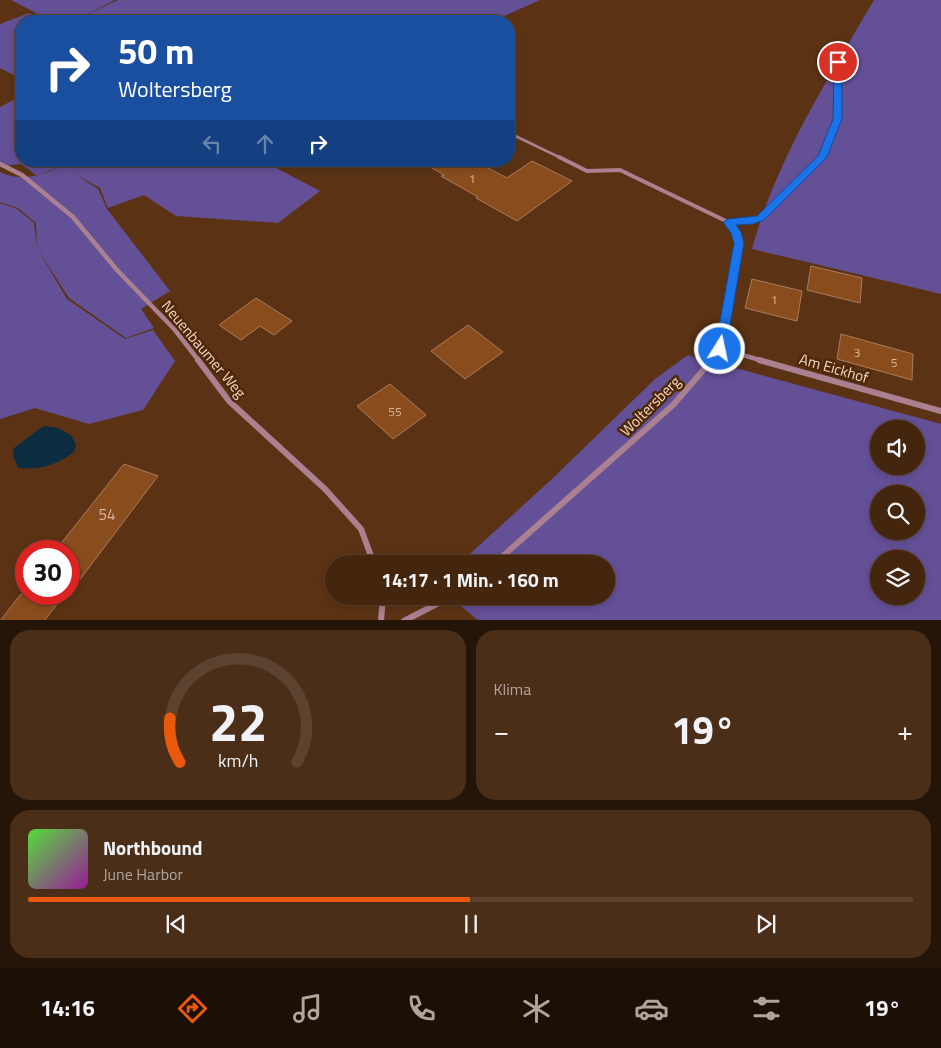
<!DOCTYPE html>
<html lang="de">
<head>
<meta charset="utf-8">
<style>
  :root { --surface:#44260f; --page:#4b2e18; --text:#f1f3f6; --muted:#afa59e; --line:#5c432f; --accent:#ea580c }
  body { margin:0; font-family:"Titillium Web",sans-serif; background:var(--page); color:var(--text); height:100vh; display:flex; flex-direction:column; font-size:19px; white-space:nowrap }
  * { box-sizing:border-box; margin:0 }
  p { font-size:16px; color:var(--muted) }
  .icon { flex:none; width:28px; height:28px; fill:none; stroke:currentColor; stroke-width:2; stroke-linecap:round; stroke-linejoin:round }
  .map { position:relative; height:620px; overflow:hidden }
  .drawer { display:flex; flex-direction:column; gap:10px; padding:10px; background:#251508; flex:1 }
  .drawer>* { flex:none }
  .banner { position:absolute; left:15px; top:15px; width:500px; height:152px; border-radius:20px; box-shadow:0 2px 8px #0003,0 0 0 1px var(--line); background:#1a4fa0; color:#fff; overflow:hidden }
  .buttons { position:absolute; left:870px; top:420px; display:grid; gap:10px }
  .buttons a { display:grid; place-items:center; width:55px; height:55px; border-radius:50%; background:var(--surface); box-shadow:0 2px 8px #0003,0 0 0 1px var(--line); font-size:25px }
  .speed { position:absolute; left:15px; top:540px; display:flex; gap:10px; font-size:25px; font-weight:700; text-align:center }
  .speed>* { display:grid; place-content:center; width:65px; height:65px; border-radius:50%; background:var(--surface); box-shadow:0 2px 8px #0003,0 0 0 1px var(--line); line-height:1 }
  .speed .limit { border:8px solid #d22; background:#fff; color:#111 }
  .pin { position:absolute; display:grid; place-items:center; width:42px; height:42px; color:#fff; margin:-21px; border:2px solid #fff; border-radius:50%; box-shadow:0 1px 5px #0007 }
  .me { position:absolute; width:55px; margin:-28px; rotate:10deg; stroke-linejoin:round; filter:drop-shadow(0 0 4px #0008) }
  .turn { display:flex; align-items:center; gap:18px; height:105px; padding:0 20px; font-size:22px }
  .turn .icon { width:65px; height:65px; stroke-width:2.5 }
  .turn b { display:block; font-size:35px; line-height:42px }
  .lanes { display:flex; align-items:center; height:48px; padding:0 20px; background:#0003; justify-content:center; gap:25px; direction:ltr }
  .lanes .off { opacity:.35 }
  .big { font-size:38px; font-weight:700; line-height:1.1 }
  .drawer .widget { flex:1; display:flex; flex-direction:column; justify-content:center; gap:8px; min-width:0; padding:0 18px; border-radius:20px; background:var(--page) }
  .drawer .dial { align-items:center; gap:0 }
  .dial svg { height:130px; overflow:visible; fill:none; stroke:var(--line); stroke-width:7; stroke-linecap:round; text-anchor:middle }
  .dial text { fill:var(--text); stroke:none }
  .song { display:flex; align-items:center; gap:15px }
  .cover { width:60px; height:60px; border-radius:8px; background:linear-gradient(135deg,hsl(110 70% 55%),hsl(300 70% 35%)) }
  .played { height:5px; border-radius:2px; background:linear-gradient(90deg,var(--accent) 50%,var(--line) 50%) }
  .keys { display:flex; justify-content:space-around; direction:ltr }
  .heat { display:flex; justify-content:space-between; align-items:center; font-size:28px; direction:ltr }
  .drawer .tiles { flex:1; display:grid; gap:10px; grid-template-columns:1fr 1fr }
  .widget:last-child { grid-column:span 2 }
  .trip { position:absolute; left:325px; top:555px; width:290px; height:50px; border-radius:25px; background:var(--surface); box-shadow:0 2px 8px #0003,0 0 0 1px var(--line); font-weight:700; line-height:50px; text-align:center }
  .menu { display:flex; height:80px; justify-content:space-around; align-items:center; background:#1b0f06; color:var(--muted) }
  .menu .icon { width:35px; height:35px }
  .menu .selected { color:var(--accent) }
  .menu b { font-size:22px; color:var(--text) }
  .map>svg:first-child { display:block }
  .green { fill:#645096; fill-rule:evenodd }
  .water { fill:#0b2d3f }
  .building { fill:#894d1d; stroke:#aa7c5d }
  .lines { fill:none; stroke-linecap:round; stroke-linejoin:round }
  .service-far1 { stroke:#ab8090; stroke-width:2.5 }
  .service { stroke:#ab8090; stroke-width:4 }
  .minor-far1 { stroke:#ab8090; stroke-width:4.5 }
  .minor { stroke:#ab8090; stroke-width:6 }
  .route { fill:#1a73e8; stroke:#114b97 }
  .labels { text-anchor:middle; dominant-baseline:central; stroke-width:5; stroke-linejoin:round; paint-order:stroke }
  .number-label { font-size:12px; fill:#d8b69d }
  .street-label { font-size:15px; fill:#f2d9c8; stroke:#502807 }
  .near-number-label { font-size:15px; fill:#d8b69d }
</style>
</head>
<body>
<div class="map">
<svg width="941" height="621" viewBox="0 0 941 621">
  <rect width="100%" height="100%" fill="#5b3314"/>
  <!-- green -->
  <path class="green" d="M11,0H115L84,16L118,0H540L493,21H51Z
    M874,0H941V294L752,249C777,158 827,81 874,0Z
    M29,13L47,21H21V79L0,68V24Z
    M21,96V161H263L320,191L278,223L176,216L144,195L108,208L100,188L75,174L98,189L107,209L170,291L141,309L154,328L126,338L69,298L37,248L36,223L18,208L0,202V172C19,182 43,176 61,166L37,176L21,164L0,166V107Z
    M0,203L17,209L34,223L37,248L67,299L125,339L153,330L175,361L143,410L89,424L35,408L0,419Z
    M688,355L941,424V620L479,621L449,596H606V564H459L553,478L655,379ZM879,429H916V466H879ZM879,494H916V531H879ZM879,559H916V596H879Z"/>
  <!-- water -->
  <path class="water" d="M45,426L58,428L72,436L76,445L74,452C56,465 41,470 18,468L13,455L14,448L39,429Z"/>
  <!-- building -->
  <path class="building" d="M420,161H475L507,178L532,161L572,181L517,221L476,198L478,197L441,176L444,175Z
    M811,266L862,278L860,303L807,290Z
    M752,279L802,291L797,321L745,308Z
    M256,298L292,321L274,335L260,326L241,340L219,325Z
    M468,325L503,352L465,379L431,351Z
    M841,334L913,354L912,380L837,359Z
    M390,384L426,415L393,439L357,406Z
    M124,464L158,476L69,594V551H55Z
    M21,594H65L44,621H0Z"/>
  <g class="lines">
    <!-- service-far1 -->
    <path class="service-far1" d="M509,133L561,158
      M822,158L838,119V62"/>
    <!-- service -->
    <path class="service" d="M559,157L587,171L620,170L728,222L753,221L761,218L823,157"/>
    <!-- minor-far1 -->
    <path class="minor-far1" d="M0,164L22,175L73,217L117,270L175,330L199,361
      M721,349L764,361
      M711,361L721,349L739,243L736,232L728,222"/>
    <!-- minor -->
    <path class="minor" d="M198,360L229,401L325,489L361,529L374,564
      M759,360L941,411
      M494,564L673,405L712,360
      M381,621L383,596
      M404,621L452,596"/>
  </g>
  <!-- route -->
  <path class="route" d="M838,60L842,62V119L827,157L764,220L753,224L736,225L741,232L744,243L726,349L725,352H716L715,349L734,243L731,233L723,222L728,219L757,216L818,156L833,119L834,62Z"/>
  <g class="labels">
    <!-- number labels -->
    <g class="number-label">
      <text x="472" y="178">1</text>
      <text x="774" y="299">1</text>
      <text x="857" y="352">3</text>
      <text x="894" y="362">5</text>
      <text x="395" y="411">55</text>
    </g>
    <!-- street labels -->
    <g class="street-label">
      <text transform="translate(204 349) rotate(50)">Neuenbaumer Weg</text>
      <text transform="translate(834 368) rotate(16)">Am Eickhof</text>
      <text transform="translate(650 406) rotate(-45)">Woltersberg</text>
    </g>
    <!-- near-number labels -->
    <g class="near-number-label">
      <text x="107" y="514">54</text>
    </g>
  </g>
</svg>
<div class="buttons">
<a><svg class="icon" aria-label="sound" viewBox="0 0 24 24"><path d="M4 9h4l5-4v14l-5-4H4zM17 9q2 3 0 6"/></svg></a>
<a><svg class="icon" aria-label="search" viewBox="0 0 24 24"><circle cx="10" cy="10" r="6"/><path d="M15 15l6 6"/></svg></a>
<a><svg class="icon" aria-label="layers" viewBox="0 0 24 24"><path d="M12 4l9 5-9 5-9-5zM3 14l9 5 9-5"/></svg></a>
</div>
<div class="speed"><div class="limit">30</div></div>
<div class="pin" style="left:838px;top:62px;background:#d93025"><svg class="icon" aria-label="arrive" viewBox="0 0 24 24"><path d="M6 21V4h12l-3 4 3 4H6"/></svg></div>
<svg class="me" style="left:720px;top:349px" viewBox="-20 -20 40 40"><circle r="17" fill="#1a73e8" stroke="#fff" stroke-width="3"/><path d="M0-11L8 9 0 5-8 9z" fill="#fff"/></svg>
<div class="trip">14:17 · 1 Min. · 160 m</div>
<div class="banner">
<div class="turn"><svg class="icon" aria-label="right" viewBox="0 0 24 24"><path d="M7 20v-9h11M14 6l5 5-5 5"/></svg><div><b>50 m</b>Woltersberg</div></div>
<div class="lanes"><svg class="icon off" aria-label="left" viewBox="0 0 24 24"><path d="M17 20v-9H6M10 6l-5 5 5 5"/></svg><svg class="icon off" aria-label="ahead" viewBox="0 0 24 24"><path d="M12 20V5M6 11l6-6 6 6"/></svg><svg class="icon" aria-label="right" viewBox="0 0 24 24"><path d="M7 20v-9h11M14 6l5 5-5 5"/></svg></div>
</div>
</div>
<section class="drawer">
<div class="tiles">
<div class="widget dial"><svg viewBox="0 0 100 80">
<path d="M14 69A42 42 0 1 1 86 69"/>
<path d="M14 69A42 42 0 0 1 8 42" stroke="#ea580c"/>
<text x="50" y="56" font-size="32" font-weight="700">22</text>
<text x="50" y="72" font-size="11">km/h</text>
</svg></div>
<div class="widget"><p>Klima</p>
<div class="heat"><a>−</a><b class="big">19°</b><a>+</a></div>
</div>
<div class="widget">
<div class="song"><i class="cover"></i><div><b>Northbound</b><p>June Harbor</p></div></div>
<div class="played"></div>
<div class="keys"><svg class="icon" aria-label="previous" viewBox="0 0 24 24"><path d="M18 5L8 12l10 7zM5 5v14"/></svg><svg class="icon" aria-label="pause" viewBox="0 0 24 24"><path d="M8 5v14M16 5v14"/></svg><svg class="icon" aria-label="next" viewBox="0 0 24 24"><path d="M6 5l10 7-10 7zM19 5v14"/></svg></div>
</div>
</div>
</section>
<nav class="menu">
<b>14:16</b>
<svg class="icon selected" aria-label="directions" viewBox="0 0 24 24"><path d="M12 3l9 9-9 9-9-9zM9 14v-3h6M13 9l2 2-2 2"/></svg>
<svg class="icon" aria-label="music" viewBox="0 0 24 24"><path d="M9 18V5l10-2v13"/><circle cx="6" cy="18" r="3"/><circle cx="16" cy="16" r="3"/></svg>
<svg class="icon" aria-label="phone" viewBox="0 0 24 24"><path d="M5 4h4l2 5-3 2q2 4 5 5l2-3 5 2v4C11 20 4 13 5 4z"/></svg>
<svg class="icon" aria-label="climate" viewBox="0 0 24 24"><path d="M12 3v18M4 7l16 10M4 17L20 7"/></svg>
<svg class="icon" aria-label="car" viewBox="0 0 24 24"><path d="M5 17H2v-5l4-1 3-4h7l3 4 3 1v5h-3M9 17h6M6 11h13"/><circle cx="7" cy="17" r="2"/><circle cx="17" cy="17" r="2"/></svg>
<svg class="icon" aria-label="filters" viewBox="0 0 24 24"><path d="M4 7h16M4 17h16"/><circle cx="9" cy="7" r="2"/><circle cx="15" cy="17" r="2"/></svg>
<b>19°</b>
</nav>
</body>
</html>
